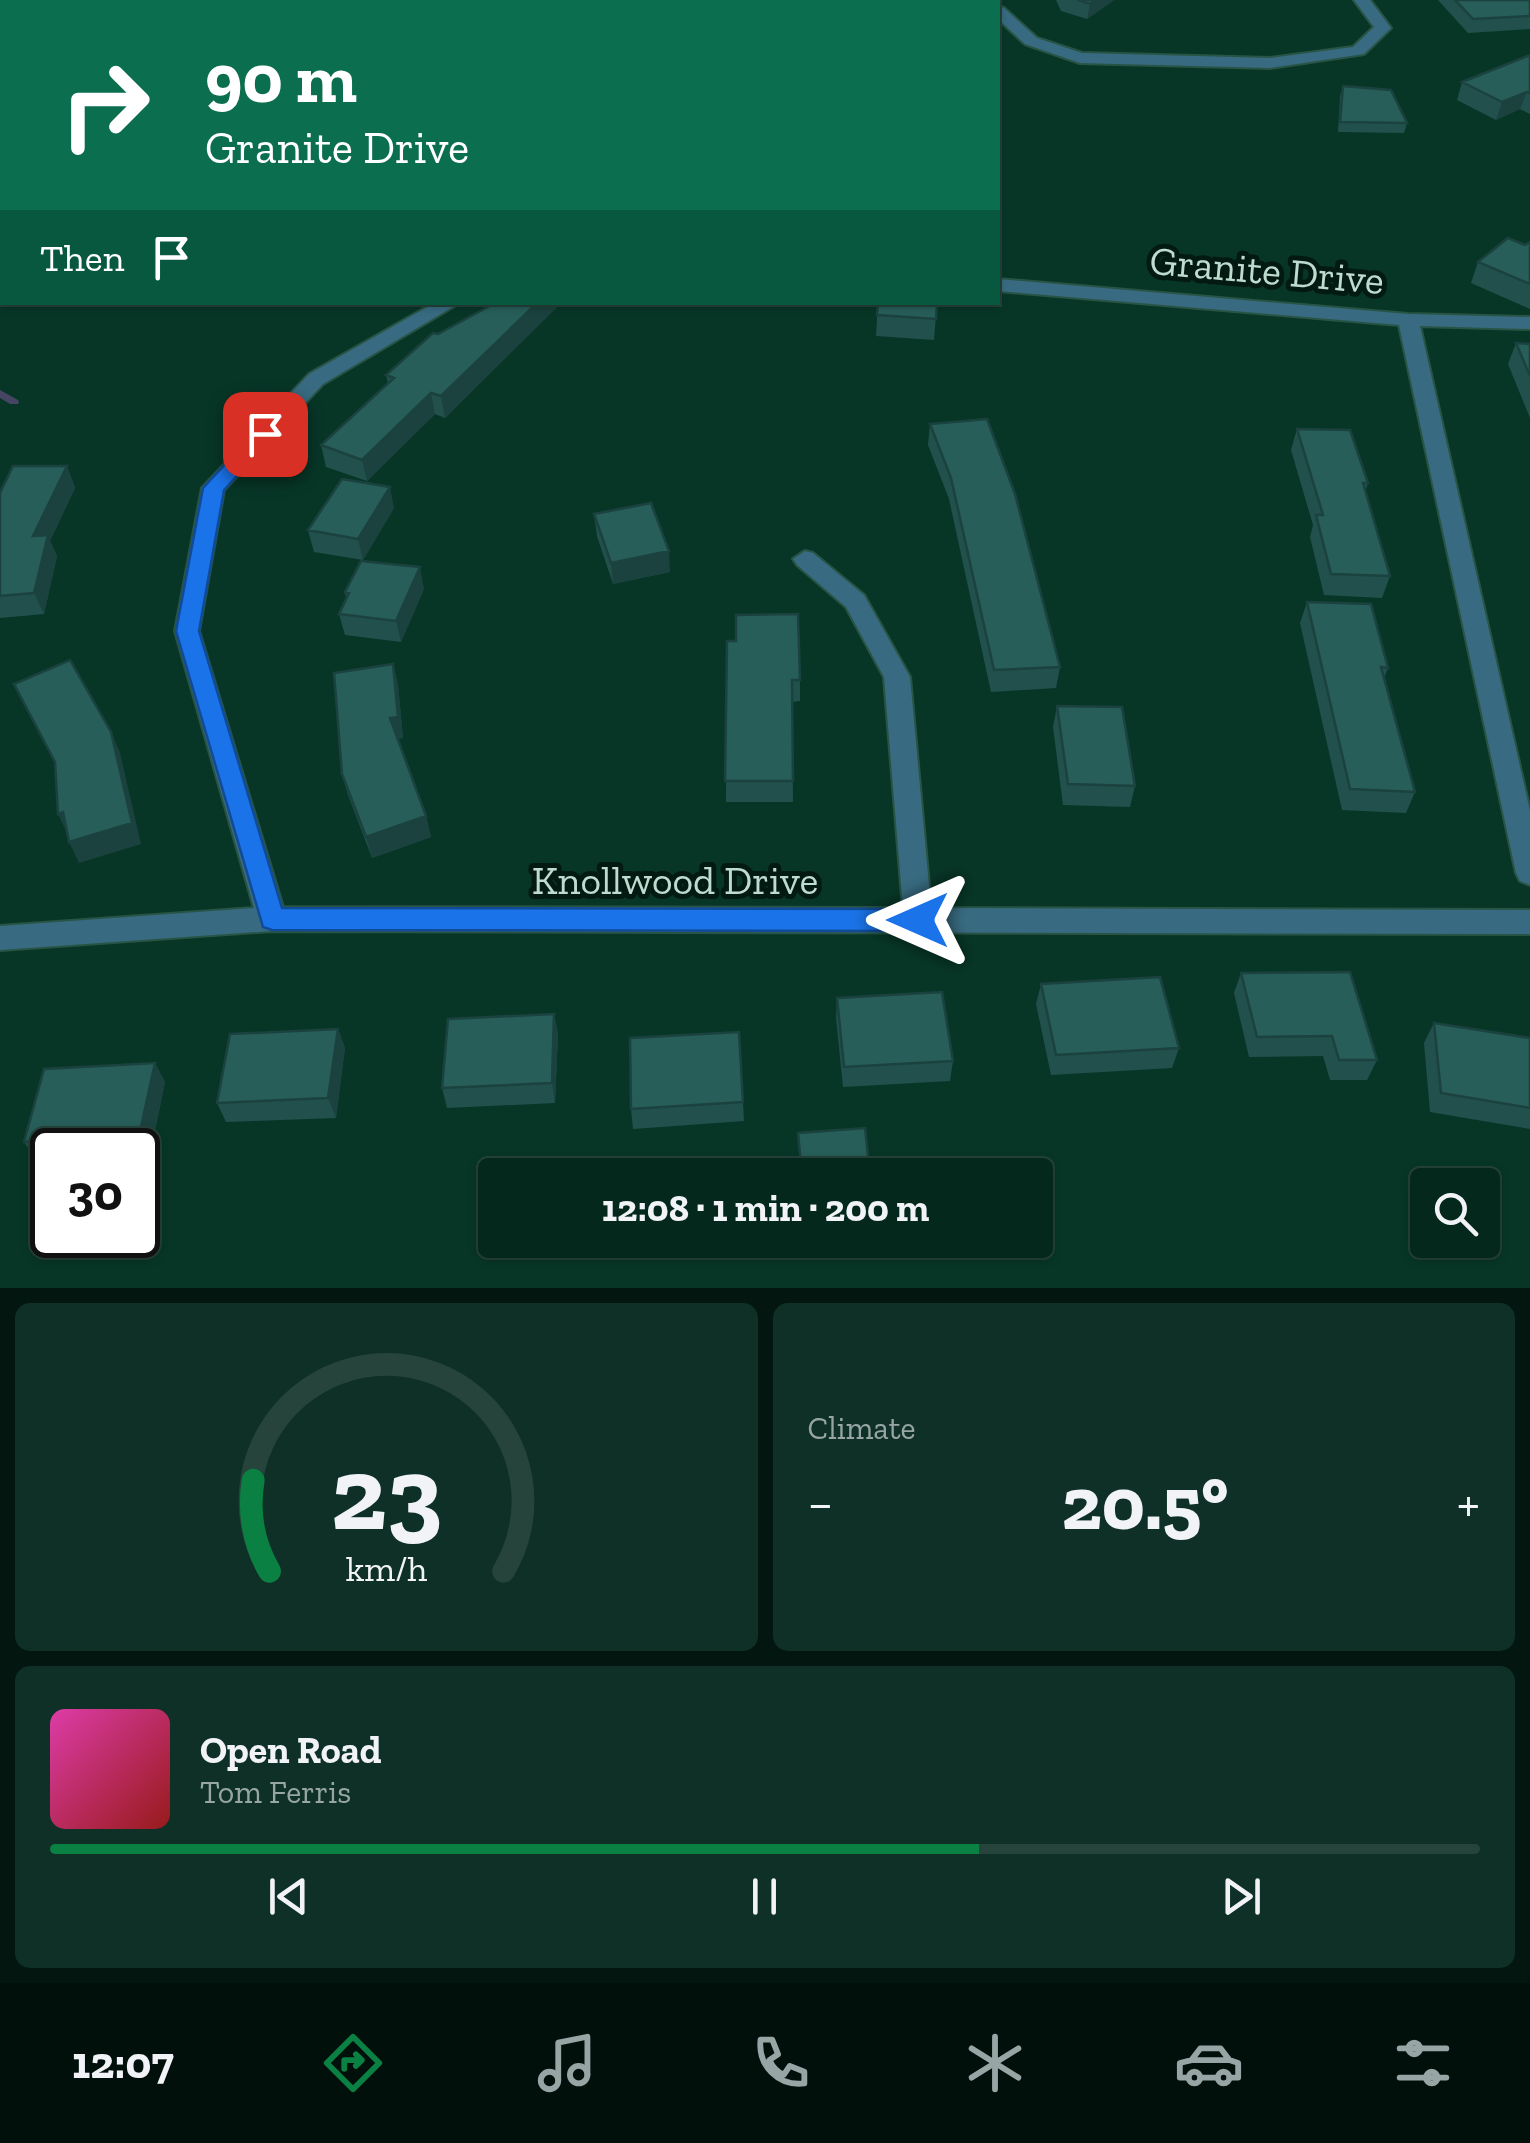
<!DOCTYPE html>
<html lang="en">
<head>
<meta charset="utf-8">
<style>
  :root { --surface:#05281d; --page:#0e3026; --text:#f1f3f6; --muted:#97a6a4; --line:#26443b; --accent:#0b8043 }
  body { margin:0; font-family:"Zilla Slab",serif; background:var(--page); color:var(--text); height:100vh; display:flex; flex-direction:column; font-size:38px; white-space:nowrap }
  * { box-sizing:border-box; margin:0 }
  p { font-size:32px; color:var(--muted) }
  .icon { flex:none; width:55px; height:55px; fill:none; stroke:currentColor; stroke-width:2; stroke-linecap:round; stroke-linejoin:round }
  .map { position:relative; height:1288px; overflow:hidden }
  .drawer { display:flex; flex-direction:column; gap:15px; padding:15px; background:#031610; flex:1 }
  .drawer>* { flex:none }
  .top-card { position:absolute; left:0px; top:0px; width:1000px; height:305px; box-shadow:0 2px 8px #0004,0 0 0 2px var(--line); background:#0b6e4f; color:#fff; overflow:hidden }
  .buttons { position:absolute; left:1410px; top:1168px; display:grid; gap:20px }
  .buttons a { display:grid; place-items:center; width:90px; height:90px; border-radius:10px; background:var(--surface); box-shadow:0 2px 8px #0004,0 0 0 2px var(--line); font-size:50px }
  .speed { position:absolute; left:30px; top:1128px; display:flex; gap:20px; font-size:50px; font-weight:700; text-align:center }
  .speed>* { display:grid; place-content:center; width:130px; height:130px; border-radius:50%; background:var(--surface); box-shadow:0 2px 8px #0004,0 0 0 2px var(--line); line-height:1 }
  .speed .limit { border:5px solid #111; border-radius:15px; background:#fff; color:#111 }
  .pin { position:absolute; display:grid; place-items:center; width:85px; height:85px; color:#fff; margin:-42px; border-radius:20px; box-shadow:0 5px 15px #0006 }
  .me { position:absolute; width:110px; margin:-55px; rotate:270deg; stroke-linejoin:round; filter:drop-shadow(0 0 8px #0008) }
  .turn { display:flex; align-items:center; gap:35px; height:210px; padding:0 40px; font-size:45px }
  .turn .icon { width:130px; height:130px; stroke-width:2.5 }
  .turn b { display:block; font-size:70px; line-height:85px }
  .then { display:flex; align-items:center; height:95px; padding:0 40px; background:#0003; gap:20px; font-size:38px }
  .big { font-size:75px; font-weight:700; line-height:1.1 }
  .drawer .card { flex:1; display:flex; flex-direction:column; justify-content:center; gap:15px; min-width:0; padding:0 35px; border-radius:15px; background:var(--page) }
  .drawer .dial { align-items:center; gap:0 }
  .dial svg { height:260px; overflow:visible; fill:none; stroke:var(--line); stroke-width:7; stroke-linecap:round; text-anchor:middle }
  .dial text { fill:var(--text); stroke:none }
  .song { display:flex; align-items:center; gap:30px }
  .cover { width:120px; height:120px; border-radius:15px; background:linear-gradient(135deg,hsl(320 70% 55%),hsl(0 70% 35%)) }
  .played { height:10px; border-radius:5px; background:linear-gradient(90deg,var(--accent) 65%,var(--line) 65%) }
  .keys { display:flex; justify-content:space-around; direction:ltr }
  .heat { display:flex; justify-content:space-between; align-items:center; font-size:55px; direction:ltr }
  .drawer .tiles { flex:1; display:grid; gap:15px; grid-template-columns:1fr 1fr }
  .card:last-child { grid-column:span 2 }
  .trip { position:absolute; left:478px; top:1158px; width:575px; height:100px; border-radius:10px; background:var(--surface); box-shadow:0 2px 8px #0004,0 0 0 2px var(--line); font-weight:700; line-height:100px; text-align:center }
  .tab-bar { display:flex; height:160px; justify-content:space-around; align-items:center; background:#02100c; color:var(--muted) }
  .tab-bar .icon { width:70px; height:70px }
  .tab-bar .selected { color:var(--accent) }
  .tab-bar b { font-size:45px; color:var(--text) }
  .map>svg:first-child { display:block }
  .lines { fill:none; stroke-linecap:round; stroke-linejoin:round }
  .stream { fill:#464563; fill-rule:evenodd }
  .street-casing { stroke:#285445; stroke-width:4 }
  .street { fill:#386b81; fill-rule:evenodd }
  .wall { fill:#22514d }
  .shaded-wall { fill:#1b423e }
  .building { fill:#275e59; stroke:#1b423e; stroke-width:2.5 }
  .route { fill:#1a73e8; stroke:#114b97; stroke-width:2.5 }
  .labels { text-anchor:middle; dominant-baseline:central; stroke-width:10; stroke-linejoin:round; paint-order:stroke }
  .street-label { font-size:40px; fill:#bedbcf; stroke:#031a12 }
</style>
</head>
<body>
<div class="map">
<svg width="1530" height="1288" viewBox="0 0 1530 1288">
  <rect width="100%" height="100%" fill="#073627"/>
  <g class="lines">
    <!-- stream -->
    <path class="stream" d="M0,390L18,400L19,402L18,404H10L0,398Z"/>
    <defs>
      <path id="street" d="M1354,0H1370L1391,28L1364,54L1270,68L1080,63L1025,44L998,19V6L1004,8L1037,38L1082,53L1270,58L1353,47L1374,27Z
        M0,132H2V143H0Z
        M998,279L1408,314L1530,317V329L1420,326L1530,811V885L1520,881L1516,873L1399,325L998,291Z
        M436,302H461L323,384L224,490L199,631L283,907L903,908L884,677L846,607L797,565L793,559L805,551L813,553L864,595L910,677L931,908L1530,910V934L272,931L0,950V926L254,908L175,631L202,488L309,374Z"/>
    </defs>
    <!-- street casing -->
    <use href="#street" class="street-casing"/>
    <!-- street -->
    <use href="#street" class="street"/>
  </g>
  <!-- wall -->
  <path class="wall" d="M1056,0H1114L1087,19L1061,11Z
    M1438,0H1530V29L1468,33Z
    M0,2H2V75L0,74Z
    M1530,55V114L1520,109L1496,120L1457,100L1462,82Z
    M1343,86L1407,123L1404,133L1338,132L1340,96Z
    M1530,242V309L1471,283L1478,262Z
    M497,302H562L445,418L435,414L367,481L326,467L321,445L388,383L386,375L438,334Z
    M878,302H937L934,340L876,336Z
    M1516,343L1530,344V418L1508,364Z
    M930,424L1060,667L1056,688L991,692L949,499L928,445Z
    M1297,429L1368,483L1365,492L1390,576L1382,598L1324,595L1310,537L1313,525L1291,450Z
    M67,466L75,488L50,541L57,556L44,614L0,618V493Z
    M394,508L363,560L314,552L308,530Z
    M594,514L670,572L613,584L597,536Z
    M424,589L401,642L345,635L339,614L346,598L345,592Z
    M1307,602L1388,668L1384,678L1415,792L1406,813L1342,810L1300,623Z
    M727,641L800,680V701L792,702L793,802H726Z
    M393,664L398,685L403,738L398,739L426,816L431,837L372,858L348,795L342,774Z
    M1057,706L1135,786L1130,807L1063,805L1053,727Z
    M1241,973L1377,1060L1367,1080H1330L1323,1056L1249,1057L1234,993Z
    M1041,984L1179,1048L1172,1068L1051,1075L1036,1004Z
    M837,998L953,1061L950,1081L843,1087L836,1018Z
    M554,1014L558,1034L555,1103L447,1108L442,1088Z
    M1434,1023L1530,1038V1129L1430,1112L1424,1043Z
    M338,1029L345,1048L336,1118L226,1122L217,1103Z
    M155,1063L165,1082L150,1155H138V1150H52V1160L37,1161L24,1142Z
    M743,1102L744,1121L633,1129L631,1109Z
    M798,1133L870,1175H800Z"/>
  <!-- shaded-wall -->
  <path class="shaded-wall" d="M1095,0H1114L1087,19L1090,4Z
    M1527,92L1520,109L1496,120L1502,102Z
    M2,181V211L0,215V185Z
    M538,302H562L445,418L441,396Z
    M431,393L435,414L367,481L362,460Z
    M67,466L75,488L50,541L57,556L44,614L34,593L33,536Z
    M390,487L394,508L363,560L358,539Z
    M669,551L670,572L613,584L611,563Z
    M420,567L424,589L401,642L396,621Z
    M393,664L398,685L403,738L395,740L390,718Z
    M111,732L120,753L141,844L79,863L69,842Z
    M63,812L68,835L58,814Z
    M426,816L431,837L372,858L366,837Z
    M554,1014L558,1034L555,1103L552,1083Z
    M338,1029L345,1048L336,1118L328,1098Z
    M155,1063L165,1082L150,1155L139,1136Z"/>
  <!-- building -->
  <path class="building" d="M6,0H254L259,2H2V60L0,58V2Z
    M450,0H538V2H445Z
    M840,0H948L946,2H836Z
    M1078,0H1095L1090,4Z
    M1455,0H1530V16L1473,19Z
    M1530,55V93L1527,92L1502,102L1462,82Z
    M1343,86L1391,90L1407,123L1340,122Z
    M0,160H2V181L0,185Z
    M1508,238L1525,245L1530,242V284L1478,262Z
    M497,302H538L441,396L431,393L362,460L321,445L394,378L386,375L433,333L438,334Z
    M878,302H937L936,319L877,315Z
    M1516,343L1530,344V376Z
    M987,419L1015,494L1060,667L994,670L951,478L930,424Z
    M1297,429L1350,430L1368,483H1363L1390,576L1331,574L1316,515H1323Z
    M13,466H67L33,536L48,535L34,593L0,596V493Z
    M342,479L390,487L358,539L308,530Z
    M651,503L669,551L611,563L594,514Z
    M361,561L420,567L396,621L339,614L349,593L345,592Z
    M1307,602L1371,604L1388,668L1381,667L1415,792L1350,789Z
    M798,614L800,680H792L793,781H725L727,641H736V615Z
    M70,660L111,732L132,823L69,842L63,812L58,814L55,762L14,684Z
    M393,664L398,717L390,718L426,816L366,837L342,774L334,673Z
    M1057,706L1122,707L1135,786L1068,784Z
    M1350,972L1377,1060H1339L1332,1036L1257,1037L1241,973Z
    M1160,977L1179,1048L1056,1055L1041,984Z
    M942,992L953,1061L844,1067L837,998Z
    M554,1014L552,1083L442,1088L448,1019Z
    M1434,1023L1530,1038V1108L1441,1093Z
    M338,1029L328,1098L217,1103L230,1034Z
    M739,1032L743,1102L631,1109L630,1038Z
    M155,1063L139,1136L24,1142L44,1069Z
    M865,1128L870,1175H802L798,1133Z"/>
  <!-- route -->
  <path class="route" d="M265,427L272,429V438L224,490L199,631L282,908L918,909L927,912L931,920L927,928L918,931L272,930L263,927L176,631L203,488L258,429Z"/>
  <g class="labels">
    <!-- street labels -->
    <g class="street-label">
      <text transform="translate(1267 270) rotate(5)">Granite Drive</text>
      <text x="675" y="880">Knollwood Drive</text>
    </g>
  </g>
</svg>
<div class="buttons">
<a><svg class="icon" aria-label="search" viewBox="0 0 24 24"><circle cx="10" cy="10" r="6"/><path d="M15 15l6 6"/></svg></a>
</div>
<div class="speed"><div class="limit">30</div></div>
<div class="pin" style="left:265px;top:434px;background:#d93025"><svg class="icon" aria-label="arrive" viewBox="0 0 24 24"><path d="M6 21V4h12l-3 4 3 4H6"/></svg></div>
<svg class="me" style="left:918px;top:920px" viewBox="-20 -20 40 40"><path d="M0-17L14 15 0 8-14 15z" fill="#1a73e8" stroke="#fff" stroke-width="4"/></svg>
<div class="trip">12:08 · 1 min · 200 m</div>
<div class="top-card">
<div class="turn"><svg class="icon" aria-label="right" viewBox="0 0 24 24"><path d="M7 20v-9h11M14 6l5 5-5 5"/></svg><div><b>90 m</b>Granite Drive</div></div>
<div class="then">Then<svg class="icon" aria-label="arrive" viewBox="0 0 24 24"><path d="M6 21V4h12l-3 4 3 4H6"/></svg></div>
</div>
</div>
<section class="drawer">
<div class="tiles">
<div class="card dial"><svg viewBox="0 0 100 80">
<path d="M14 69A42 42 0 1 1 86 69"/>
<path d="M14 69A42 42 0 0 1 9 41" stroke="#0b8043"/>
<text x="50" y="56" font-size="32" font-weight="700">23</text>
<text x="50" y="72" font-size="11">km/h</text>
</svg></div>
<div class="card"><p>Climate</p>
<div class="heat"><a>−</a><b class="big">20.5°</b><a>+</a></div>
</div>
<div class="card">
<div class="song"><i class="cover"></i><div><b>Open Road</b><p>Tom Ferris</p></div></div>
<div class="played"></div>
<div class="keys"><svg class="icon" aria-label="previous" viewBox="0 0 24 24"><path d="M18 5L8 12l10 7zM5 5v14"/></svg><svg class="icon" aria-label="pause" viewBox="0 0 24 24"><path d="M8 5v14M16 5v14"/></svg><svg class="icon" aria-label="next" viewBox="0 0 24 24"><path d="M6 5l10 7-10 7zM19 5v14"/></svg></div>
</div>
</div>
</section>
<nav class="tab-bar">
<b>12:07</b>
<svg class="icon selected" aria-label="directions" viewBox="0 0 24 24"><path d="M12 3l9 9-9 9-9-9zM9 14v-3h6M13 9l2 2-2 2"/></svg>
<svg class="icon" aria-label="music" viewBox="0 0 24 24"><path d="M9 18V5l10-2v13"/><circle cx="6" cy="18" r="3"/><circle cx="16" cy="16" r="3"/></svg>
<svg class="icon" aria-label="phone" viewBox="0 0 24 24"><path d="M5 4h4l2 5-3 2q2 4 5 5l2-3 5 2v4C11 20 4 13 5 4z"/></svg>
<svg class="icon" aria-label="climate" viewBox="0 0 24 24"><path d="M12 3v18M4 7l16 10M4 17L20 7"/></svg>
<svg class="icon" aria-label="car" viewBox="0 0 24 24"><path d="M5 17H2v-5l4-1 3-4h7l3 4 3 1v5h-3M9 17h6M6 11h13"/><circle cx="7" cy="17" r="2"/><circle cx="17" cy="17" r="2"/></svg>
<svg class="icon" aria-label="filters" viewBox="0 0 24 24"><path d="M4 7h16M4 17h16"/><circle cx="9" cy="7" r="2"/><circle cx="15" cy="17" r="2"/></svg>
</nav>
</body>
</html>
